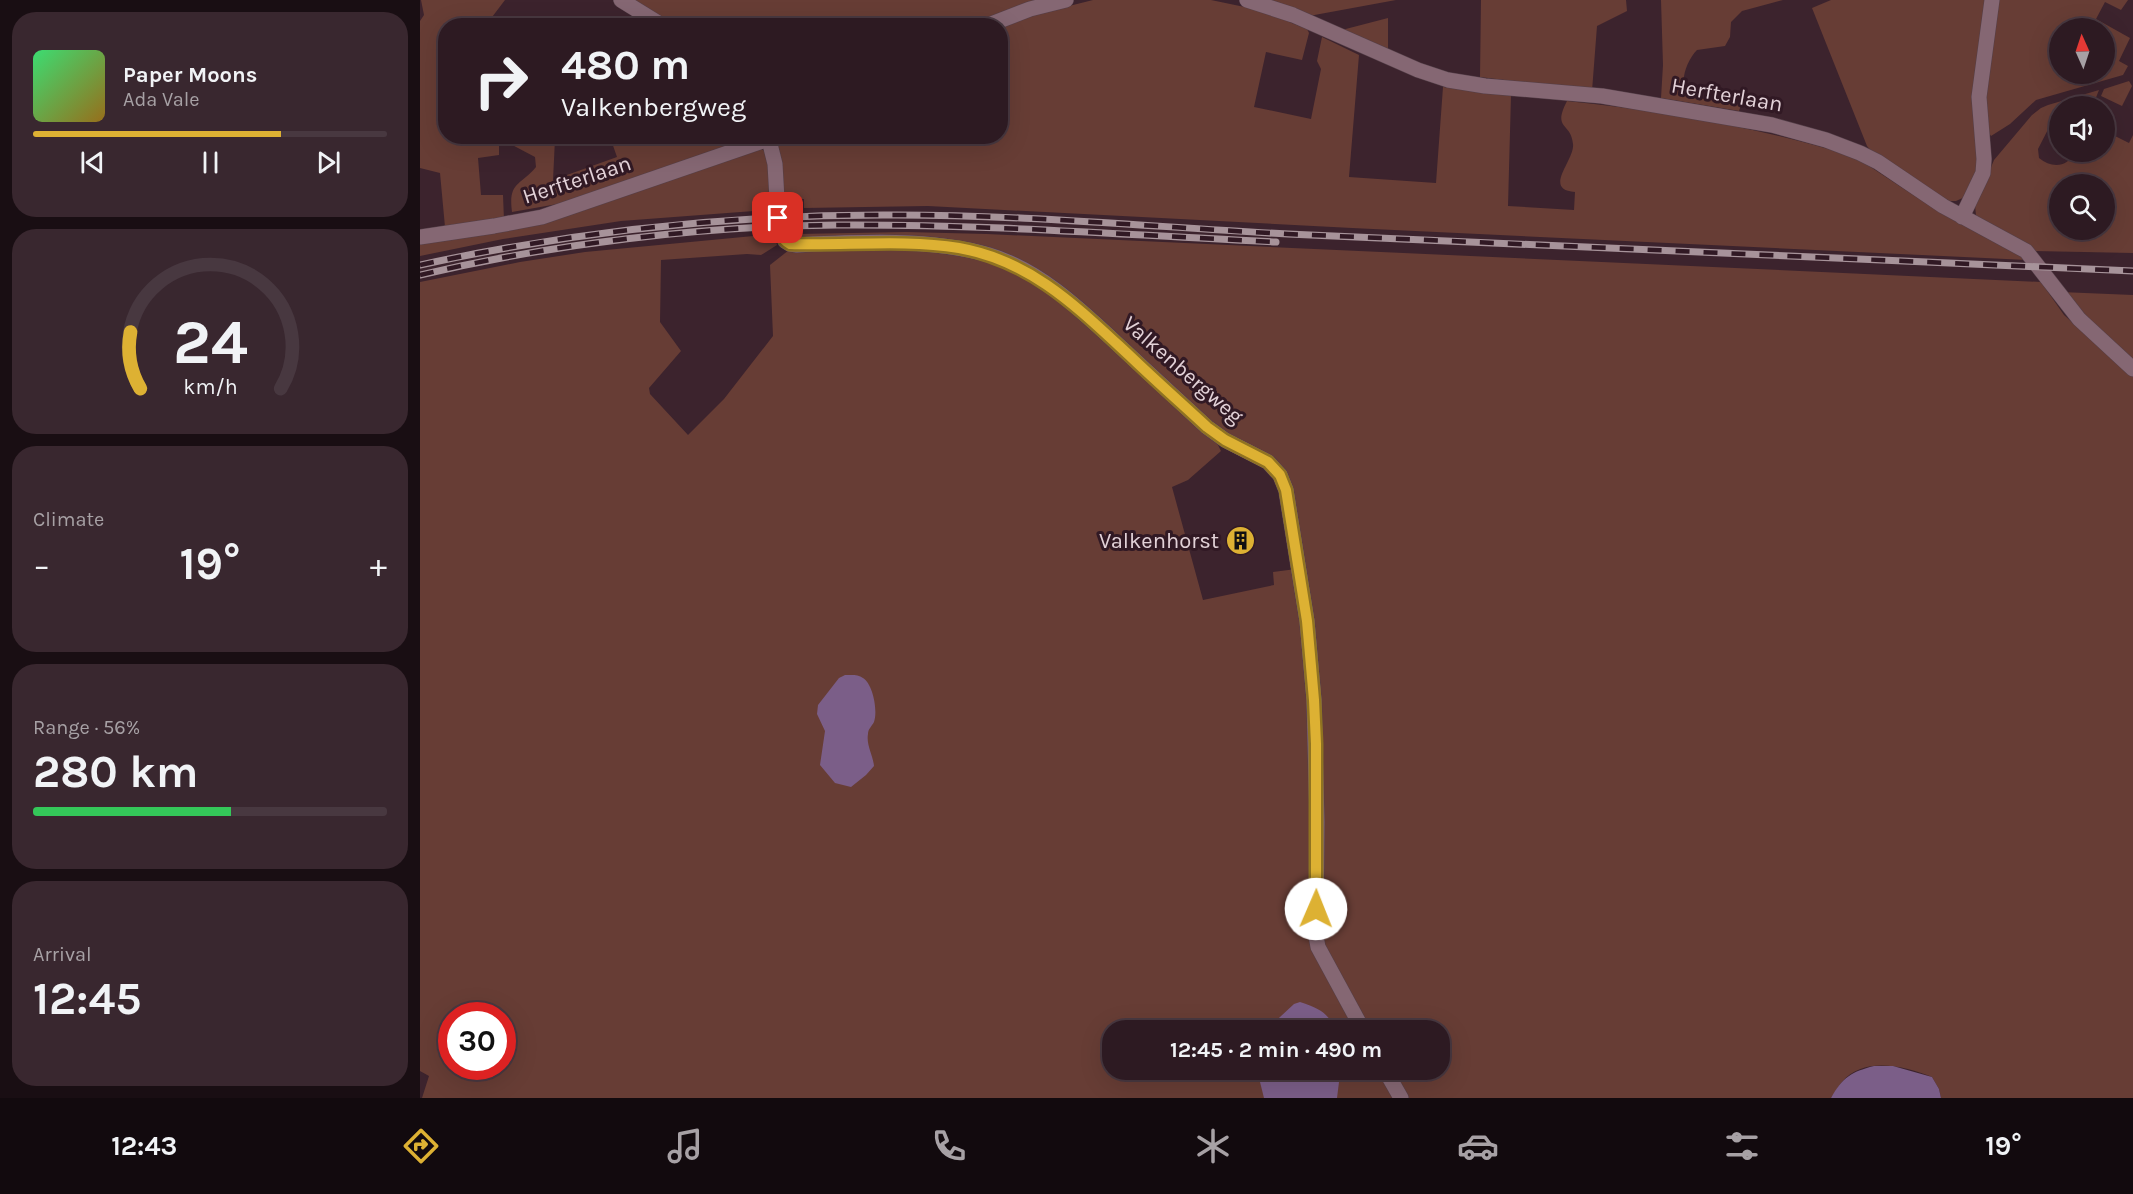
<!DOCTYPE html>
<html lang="en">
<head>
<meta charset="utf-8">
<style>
  :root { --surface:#2d1a22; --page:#39272f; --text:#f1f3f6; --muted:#a7a1a5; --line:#483840; --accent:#ddb133 }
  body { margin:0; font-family:Karla,sans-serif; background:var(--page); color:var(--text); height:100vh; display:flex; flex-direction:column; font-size:22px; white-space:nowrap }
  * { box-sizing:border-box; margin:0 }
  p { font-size:20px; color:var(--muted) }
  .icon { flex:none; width:33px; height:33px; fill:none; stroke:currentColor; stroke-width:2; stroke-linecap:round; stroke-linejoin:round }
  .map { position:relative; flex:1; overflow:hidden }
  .sheet { display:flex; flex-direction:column; gap:12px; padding:12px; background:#190e13; width:420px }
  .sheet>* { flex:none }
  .banner { position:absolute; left:18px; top:18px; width:570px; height:126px; border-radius:24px; box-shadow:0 6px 24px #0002,0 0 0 2px var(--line); background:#2d1a22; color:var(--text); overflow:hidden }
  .needle { width:39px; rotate:357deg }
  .tools { position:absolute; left:1629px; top:18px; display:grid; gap:12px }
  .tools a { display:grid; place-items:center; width:66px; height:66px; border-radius:50%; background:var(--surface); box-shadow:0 6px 24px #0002,0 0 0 2px var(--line); font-size:30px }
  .speed { position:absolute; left:18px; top:1002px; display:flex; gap:12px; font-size:30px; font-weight:700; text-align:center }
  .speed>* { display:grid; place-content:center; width:78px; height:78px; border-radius:50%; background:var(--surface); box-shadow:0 6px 24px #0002,0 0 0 2px var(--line); line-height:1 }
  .speed .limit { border:9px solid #d22; background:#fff; color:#111 }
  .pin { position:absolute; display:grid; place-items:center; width:51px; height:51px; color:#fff; margin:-26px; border-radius:12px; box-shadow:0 3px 9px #0006 }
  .me { position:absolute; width:66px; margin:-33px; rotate:1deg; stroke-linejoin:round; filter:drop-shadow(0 0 4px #0008) }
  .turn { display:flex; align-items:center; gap:21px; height:126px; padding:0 24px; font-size:27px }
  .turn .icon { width:78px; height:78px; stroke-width:2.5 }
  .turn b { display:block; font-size:42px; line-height:51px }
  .big { font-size:45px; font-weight:700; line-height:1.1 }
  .sheet .tile { flex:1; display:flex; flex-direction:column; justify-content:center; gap:9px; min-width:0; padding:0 21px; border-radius:24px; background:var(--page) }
  .sheet .dial { align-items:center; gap:0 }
  .dial svg { height:156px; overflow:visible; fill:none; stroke:var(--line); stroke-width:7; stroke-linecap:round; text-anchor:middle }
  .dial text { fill:var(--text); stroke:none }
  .song { display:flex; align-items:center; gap:18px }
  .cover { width:72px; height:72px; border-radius:9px; background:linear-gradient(135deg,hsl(140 70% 55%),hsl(40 70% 35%)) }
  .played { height:6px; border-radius:3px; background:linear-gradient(90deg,var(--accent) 70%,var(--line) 70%) }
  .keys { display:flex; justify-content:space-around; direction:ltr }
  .heat { display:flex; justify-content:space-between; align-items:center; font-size:33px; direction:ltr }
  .charge { height:9px; border-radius:4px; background:linear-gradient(90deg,#34c759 56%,var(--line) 0) }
  .trip { position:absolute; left:682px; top:1020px; width:348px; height:60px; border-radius:24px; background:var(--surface); box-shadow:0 6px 24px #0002,0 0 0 2px var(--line); font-weight:700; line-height:60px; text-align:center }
  .dock { display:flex; height:96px; justify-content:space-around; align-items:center; background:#120a0e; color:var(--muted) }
  .dock .icon { width:42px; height:42px }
  .dock .on { color:var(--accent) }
  .dock b { font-size:27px; color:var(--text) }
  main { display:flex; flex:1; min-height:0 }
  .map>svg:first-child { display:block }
  .green { fill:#673d35; fill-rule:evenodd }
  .water { fill:#7b5e88 }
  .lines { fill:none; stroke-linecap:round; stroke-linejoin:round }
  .minor-casing { stroke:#543f48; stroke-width:16 }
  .minor { stroke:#856773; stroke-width:15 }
  .rail-casing { stroke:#a7939a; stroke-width:7 }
  .rail { stroke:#311924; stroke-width:4.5; stroke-dasharray:14; stroke-linecap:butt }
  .route-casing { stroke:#907321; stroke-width:15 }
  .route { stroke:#ddb133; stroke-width:10 }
  .labels { text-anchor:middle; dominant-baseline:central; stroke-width:6; stroke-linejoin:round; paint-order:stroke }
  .street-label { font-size:22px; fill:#e3d2d8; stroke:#311924 }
  .poi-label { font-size:22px; fill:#e3d2d8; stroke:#311924; text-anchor:end }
</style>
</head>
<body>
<main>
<section class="sheet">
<div class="tile">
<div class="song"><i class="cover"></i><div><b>Paper Moons</b><p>Ada Vale</p></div></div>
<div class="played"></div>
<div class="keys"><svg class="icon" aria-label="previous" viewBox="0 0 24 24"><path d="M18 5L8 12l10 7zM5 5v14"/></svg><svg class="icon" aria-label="pause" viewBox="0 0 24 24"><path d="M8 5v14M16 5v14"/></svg><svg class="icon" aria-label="next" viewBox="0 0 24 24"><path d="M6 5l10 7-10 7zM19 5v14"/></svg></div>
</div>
<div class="tile dial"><svg viewBox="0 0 100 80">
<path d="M14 69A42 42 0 1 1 86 69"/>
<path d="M14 69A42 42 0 0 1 9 40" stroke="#ddb133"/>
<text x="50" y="56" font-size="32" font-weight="700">24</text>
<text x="50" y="72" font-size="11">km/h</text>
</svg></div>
<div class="tile"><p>Climate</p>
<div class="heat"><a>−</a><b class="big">19°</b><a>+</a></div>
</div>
<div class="tile"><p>Range · 56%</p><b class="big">280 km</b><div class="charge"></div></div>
<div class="tile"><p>Arrival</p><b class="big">12:45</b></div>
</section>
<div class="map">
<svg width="1713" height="1098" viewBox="0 0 1713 1098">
  <rect width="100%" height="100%" fill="#3c232d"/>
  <!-- green -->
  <path class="green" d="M1,0H85L66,25L26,26V136L130,137L135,139L133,180L197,157L190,137H339L143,203L92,212C88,182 100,186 116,167L115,157L79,138V155L58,158L61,195H83L84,220L25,227L20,173L0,168V21L4,15Z
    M213,0H620L547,26L251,25Z
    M673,0H791L839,10L887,29L889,33L882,60L846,52L834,107L891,119L901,69L897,61L902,37L939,55L929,177L1016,183L1023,87L1091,95L1088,206L1154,210L1155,192C1122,190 1155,160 1153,144C1151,122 1132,130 1147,101C1241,111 1332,126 1423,153L1440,160L1519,212L1607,260L932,228L508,206L384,208V199L361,200L357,147L359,143L370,136H580V26L621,13Z
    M845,0H976L889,16Z
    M1061,0H1206L1207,11L1177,26L1172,91L1060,77Z
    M1241,0H1363L1322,11L1311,22L1310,37L1305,46L1277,50C1266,61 1256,88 1272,97L1321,105L1319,111L1241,98L1243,65Z
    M1411,0H1568L1560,166L1547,196L1536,201H1526L1452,152L1447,146L1392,8Z
    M1578,0H1708L1701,10L1685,2L1676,19L1710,38L1699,61L1708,66L1703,75L1616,100L1590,124L1571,136C1558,121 1575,24 1578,0ZM1640,28H1684V74H1640Z
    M968,18V55L918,31Z
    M1709,81L1712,86L1702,106L1681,96L1684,89Z
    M1679,90L1673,105L1660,99L1656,106H1640L1618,149L1619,158C1632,169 1648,167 1655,152H1684L1685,131L1709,143L1713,135V253L1614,251L1564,222L1556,215L1555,206L1574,160L1612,115L1621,108L1628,105ZM1640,184H1684V230H1640Z
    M341,149L348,153L353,201L345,202L346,210L201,221L83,239L0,256V242L73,231Z
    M486,232L567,234L1621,282L1644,315L1713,377V1098H1521L1519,1089L1512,1077C1485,1066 1443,1056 1422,1082C1418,1086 1415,1093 1411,1098H985L969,1070H1020V1030H947L902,947L900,824L867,484L797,430L665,308L575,254L379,241L378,234Z
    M354,234L357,245L341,255L327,254L241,260L240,322L261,351L229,388L230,394L268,435L304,399L353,336L350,265L369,250L465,247L561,257L627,289L796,441L801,451L768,480L752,487L783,600L854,585L853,572L876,569L892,748V919L940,1030H693V1070H962L978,1098H2L9,1076L0,1071V282L100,262L165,252ZM32,1016H82V1066H32Z
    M1641,292L1713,295V360Z"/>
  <!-- water -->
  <path class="water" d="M425,675C431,675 438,674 443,678C453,684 458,711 454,722C452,726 448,729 448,734C446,745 453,755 454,766L446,775L431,787L415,783L400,765L405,731L397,714L398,705L419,678Z
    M880,1002C901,1009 906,1012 917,1030H846L874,1004Z
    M1454,1066H1473L1512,1077L1519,1089L1521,1098H1411C1423,1077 1431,1072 1454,1066Z
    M837,1070H930L919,1082L917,1098H844Z"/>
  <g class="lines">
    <defs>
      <path id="minor" d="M201,0L243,26
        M827,0L873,15L998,70L1028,80L1065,86L1182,96L1352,125L1406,140L1440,153L1458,162L1523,206L1606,251L1659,319L1713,369
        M566,26L610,9L646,0
        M349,140L355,164L358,217L365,241L370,244L377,245C438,242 510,238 569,255C623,271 666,315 706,352C733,377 760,402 787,427L805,440L848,462L860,475L866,490L887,621L894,700L897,822L896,936L898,947L943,1030
        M1542,217L1563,173L1564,159L1559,97L1572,0
        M0,237L74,226L122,217L357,136
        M965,1070L981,1098"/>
    </defs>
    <!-- minor casing -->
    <use href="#minor" class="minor-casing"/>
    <!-- minor -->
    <use href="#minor" class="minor"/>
    <defs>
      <path id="rail" d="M0,265C152,232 307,215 463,215C598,214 733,227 868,234C1150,246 1431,259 1713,271
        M0,275C132,244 282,226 417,225C564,224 710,235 856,242"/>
    </defs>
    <!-- rail casing -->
    <use href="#rail" class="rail-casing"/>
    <!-- rail -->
    <use href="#rail" class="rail"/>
  </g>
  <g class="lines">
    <defs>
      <path id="route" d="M358,218C360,228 360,239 370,244C426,246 483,239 539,248C612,261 657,307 710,356C735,380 761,403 787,427L805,440L848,462L860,475L866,490L887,621L894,700L896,744V909"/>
    </defs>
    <!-- route casing -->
    <use href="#route" class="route-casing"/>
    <!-- route -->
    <use href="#route" class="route"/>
  </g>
  <!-- icons -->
  <defs>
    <symbol id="building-disc" viewBox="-11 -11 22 22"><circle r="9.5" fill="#ddb133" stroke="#311924"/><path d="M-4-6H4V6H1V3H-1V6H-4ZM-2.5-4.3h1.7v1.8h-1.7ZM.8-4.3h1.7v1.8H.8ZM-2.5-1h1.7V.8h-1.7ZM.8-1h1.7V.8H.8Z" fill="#111"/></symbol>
  </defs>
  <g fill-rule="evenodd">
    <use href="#building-disc" x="804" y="524" width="33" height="33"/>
  </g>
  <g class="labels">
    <!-- street labels -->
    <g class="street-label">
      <text transform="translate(1307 95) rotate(10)">Herfterlaan</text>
      <text transform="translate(157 180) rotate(-18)">Herfterlaan</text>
      <text transform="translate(763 370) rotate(41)">Valkenbergweg</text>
    </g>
    <!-- poi labels -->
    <g class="poi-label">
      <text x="799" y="541">Valkenhorst</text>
    </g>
  </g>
</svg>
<div class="tools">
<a><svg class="needle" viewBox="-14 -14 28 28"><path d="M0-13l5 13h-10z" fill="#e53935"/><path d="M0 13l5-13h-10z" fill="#a7a1a5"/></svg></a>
<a><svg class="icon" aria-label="sound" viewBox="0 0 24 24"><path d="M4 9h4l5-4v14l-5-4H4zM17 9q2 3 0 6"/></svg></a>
<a><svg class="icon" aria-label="search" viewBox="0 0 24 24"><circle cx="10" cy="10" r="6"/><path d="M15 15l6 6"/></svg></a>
</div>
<div class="speed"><div class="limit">30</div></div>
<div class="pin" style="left:358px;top:218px;background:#d93025"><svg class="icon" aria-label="arrive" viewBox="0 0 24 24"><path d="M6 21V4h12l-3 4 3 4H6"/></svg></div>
<svg class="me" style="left:896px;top:909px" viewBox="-20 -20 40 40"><circle r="19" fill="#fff"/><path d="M0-13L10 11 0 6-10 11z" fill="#ddb133"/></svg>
<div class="trip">12:45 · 2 min · 490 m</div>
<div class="banner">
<div class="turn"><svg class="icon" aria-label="right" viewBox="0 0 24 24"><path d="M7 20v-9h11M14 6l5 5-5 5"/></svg><div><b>480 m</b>Valkenbergweg</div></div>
</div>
</div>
</main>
<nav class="dock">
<b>12:43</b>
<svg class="icon on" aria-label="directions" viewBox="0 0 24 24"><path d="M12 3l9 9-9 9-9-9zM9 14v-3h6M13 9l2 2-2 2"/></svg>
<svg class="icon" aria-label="music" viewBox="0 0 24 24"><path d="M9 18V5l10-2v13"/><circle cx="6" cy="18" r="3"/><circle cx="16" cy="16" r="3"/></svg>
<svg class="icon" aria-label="phone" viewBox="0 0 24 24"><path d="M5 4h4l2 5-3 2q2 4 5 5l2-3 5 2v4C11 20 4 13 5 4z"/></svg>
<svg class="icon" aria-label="climate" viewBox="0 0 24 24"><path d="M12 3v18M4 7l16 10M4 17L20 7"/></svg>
<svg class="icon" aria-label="car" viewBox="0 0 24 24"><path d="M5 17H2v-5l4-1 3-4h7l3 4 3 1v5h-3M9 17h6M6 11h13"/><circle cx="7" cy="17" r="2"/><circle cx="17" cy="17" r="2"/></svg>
<svg class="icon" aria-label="filters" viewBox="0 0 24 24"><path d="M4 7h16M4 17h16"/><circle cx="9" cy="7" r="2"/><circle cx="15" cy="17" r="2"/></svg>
<b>19°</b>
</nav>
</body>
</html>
